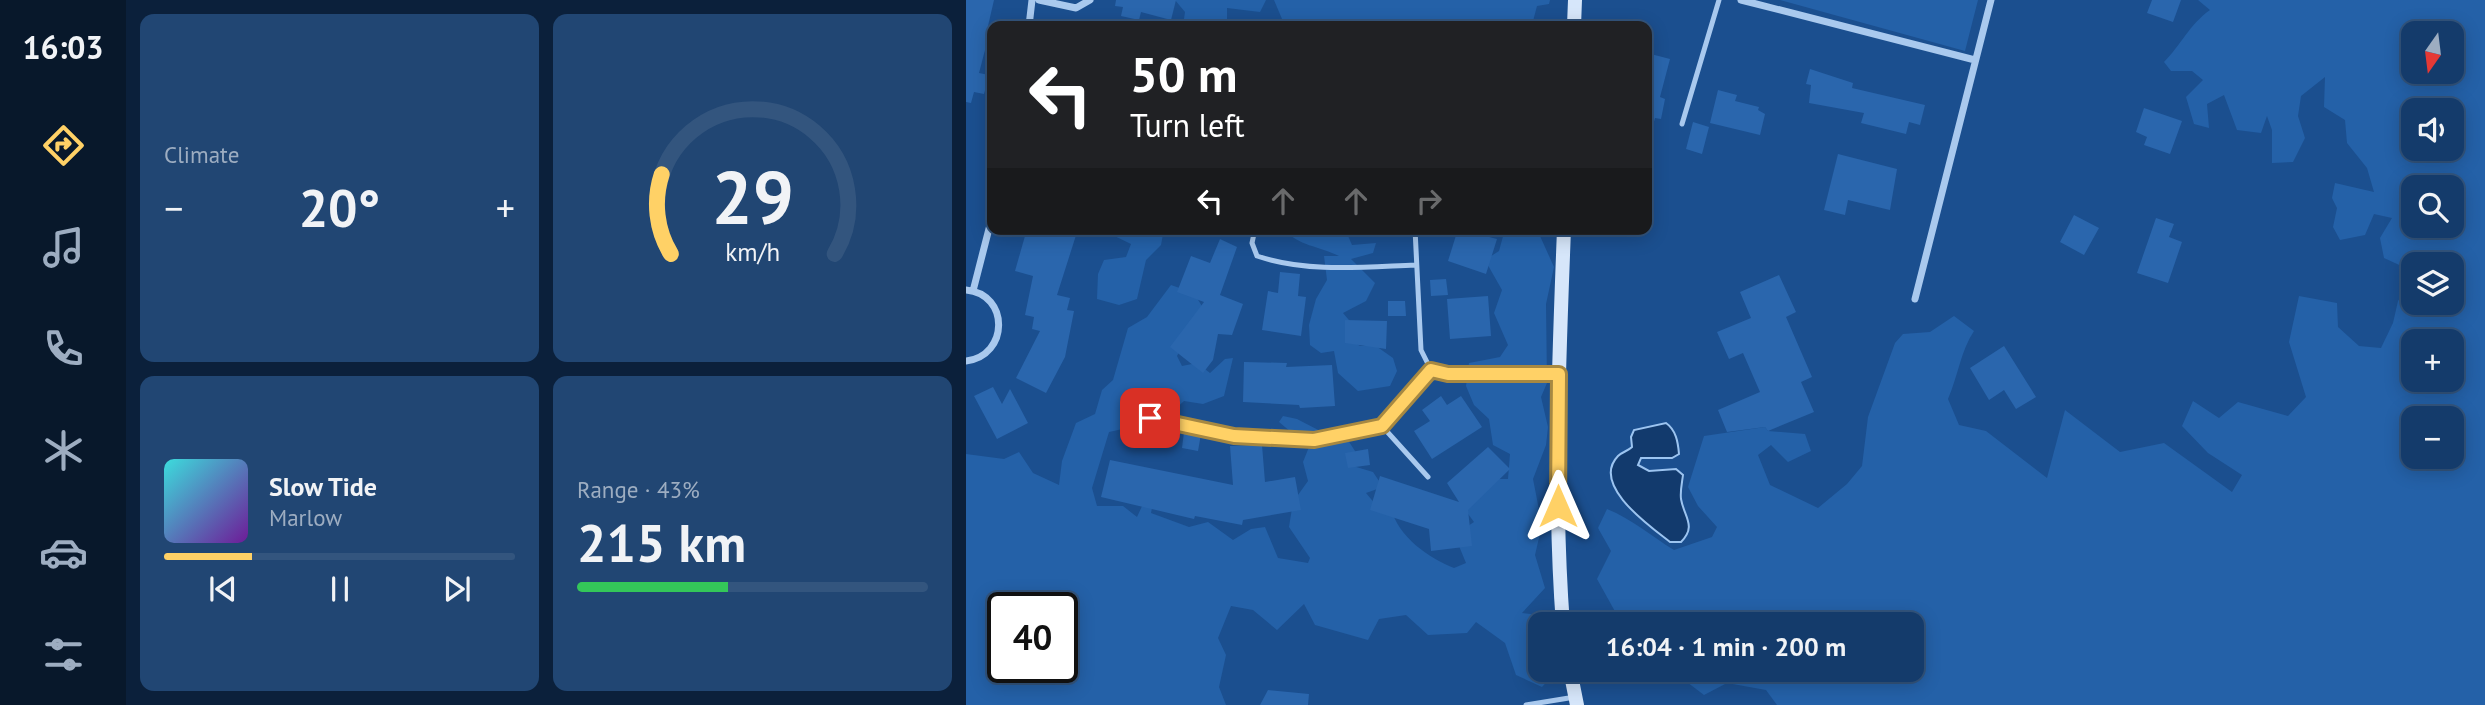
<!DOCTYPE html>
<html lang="en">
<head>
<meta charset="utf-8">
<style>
  :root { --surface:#143b6b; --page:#214673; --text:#f1f3f6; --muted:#9dadc1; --line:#33557e; --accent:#ffd166 }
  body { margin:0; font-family:"PT Sans",sans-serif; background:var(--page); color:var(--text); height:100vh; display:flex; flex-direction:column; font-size:26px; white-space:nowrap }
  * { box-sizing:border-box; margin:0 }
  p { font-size:23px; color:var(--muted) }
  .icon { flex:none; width:38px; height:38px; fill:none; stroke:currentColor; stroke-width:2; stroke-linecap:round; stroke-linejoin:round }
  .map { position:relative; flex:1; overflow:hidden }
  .panel { display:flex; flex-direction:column; gap:14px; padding:14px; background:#0b203b; width:840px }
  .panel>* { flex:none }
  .top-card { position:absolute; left:21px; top:21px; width:665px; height:214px; border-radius:14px; box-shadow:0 4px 18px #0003,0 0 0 2px var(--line); background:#202124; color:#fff; overflow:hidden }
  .needle { width:46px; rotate:194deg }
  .buttons { position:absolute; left:1435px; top:21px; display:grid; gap:14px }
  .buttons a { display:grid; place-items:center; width:63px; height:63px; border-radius:14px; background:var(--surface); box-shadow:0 4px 18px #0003,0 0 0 2px var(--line); font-size:35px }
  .speed { position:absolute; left:21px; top:592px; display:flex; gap:14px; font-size:35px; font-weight:700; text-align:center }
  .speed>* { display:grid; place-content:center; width:91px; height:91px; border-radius:50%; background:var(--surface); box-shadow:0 4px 18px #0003,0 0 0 2px var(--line); line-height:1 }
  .speed .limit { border:4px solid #111; border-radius:10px; background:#fff; color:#111 }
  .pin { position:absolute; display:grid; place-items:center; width:60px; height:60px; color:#fff; margin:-30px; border-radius:14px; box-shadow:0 4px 10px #0006 }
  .me { position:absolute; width:77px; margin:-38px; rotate:0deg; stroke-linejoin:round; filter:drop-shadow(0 0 5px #0008) }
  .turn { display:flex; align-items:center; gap:24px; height:147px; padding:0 28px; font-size:32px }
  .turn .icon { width:91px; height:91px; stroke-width:2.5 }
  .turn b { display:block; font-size:49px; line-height:60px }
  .lanes { display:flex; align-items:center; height:66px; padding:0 28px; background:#0003; justify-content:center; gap:35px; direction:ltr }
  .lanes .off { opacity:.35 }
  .big { font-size:52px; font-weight:800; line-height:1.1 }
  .panel .widget { flex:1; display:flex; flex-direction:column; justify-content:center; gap:10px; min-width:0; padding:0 24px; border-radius:14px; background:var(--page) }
  .panel .dial { align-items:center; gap:0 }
  .dial svg { height:182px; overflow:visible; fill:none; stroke:var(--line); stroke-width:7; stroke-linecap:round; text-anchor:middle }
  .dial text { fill:var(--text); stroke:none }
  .song { display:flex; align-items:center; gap:21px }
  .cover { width:84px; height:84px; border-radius:10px; background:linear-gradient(135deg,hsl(180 70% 55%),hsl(280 70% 35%)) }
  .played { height:7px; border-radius:4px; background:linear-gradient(90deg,var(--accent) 25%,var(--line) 25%) }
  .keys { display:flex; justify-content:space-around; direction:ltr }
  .heat { display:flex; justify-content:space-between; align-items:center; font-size:38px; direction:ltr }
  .charge { height:10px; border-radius:5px; background:linear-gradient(90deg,#34c759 43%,var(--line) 0) }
  .panel .tiles { flex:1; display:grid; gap:14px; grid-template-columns:repeat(2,1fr) }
  .trip { position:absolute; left:562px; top:612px; width:396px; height:70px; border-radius:14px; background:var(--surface); box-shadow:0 4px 18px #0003,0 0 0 2px var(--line); font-weight:800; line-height:70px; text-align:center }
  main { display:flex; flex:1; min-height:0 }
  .tabs { display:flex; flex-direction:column; width:126px; justify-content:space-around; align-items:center; background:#08182b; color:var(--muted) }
  .tabs .icon { width:49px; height:49px }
  .tabs .on { color:var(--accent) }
  .tabs b { font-size:32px; color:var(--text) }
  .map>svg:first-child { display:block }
  .green { fill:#2461a8; fill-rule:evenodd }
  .water { fill:#123a6d; stroke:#9cc4f0; stroke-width:2 }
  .building { fill:#2a66ad }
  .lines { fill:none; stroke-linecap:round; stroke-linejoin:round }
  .lane { stroke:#a9c9ee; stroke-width:5 }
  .street { stroke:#a9c9ee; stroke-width:7 }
  .secondary { stroke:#d6e6fa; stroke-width:14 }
  .route-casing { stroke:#a68842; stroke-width:18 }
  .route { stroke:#ffd166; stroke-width:12 }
</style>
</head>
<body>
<main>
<nav class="tabs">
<b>16:03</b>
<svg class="icon on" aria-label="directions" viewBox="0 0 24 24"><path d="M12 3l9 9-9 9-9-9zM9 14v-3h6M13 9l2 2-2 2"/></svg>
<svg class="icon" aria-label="music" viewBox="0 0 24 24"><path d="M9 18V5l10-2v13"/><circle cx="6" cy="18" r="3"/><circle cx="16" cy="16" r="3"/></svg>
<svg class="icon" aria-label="phone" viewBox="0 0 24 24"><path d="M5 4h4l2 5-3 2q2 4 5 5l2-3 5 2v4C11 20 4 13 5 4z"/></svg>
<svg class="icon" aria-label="climate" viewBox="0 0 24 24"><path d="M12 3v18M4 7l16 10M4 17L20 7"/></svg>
<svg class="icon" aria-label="car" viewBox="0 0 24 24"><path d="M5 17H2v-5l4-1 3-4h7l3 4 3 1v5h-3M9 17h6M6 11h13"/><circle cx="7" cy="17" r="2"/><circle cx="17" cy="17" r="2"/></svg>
<svg class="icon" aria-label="filters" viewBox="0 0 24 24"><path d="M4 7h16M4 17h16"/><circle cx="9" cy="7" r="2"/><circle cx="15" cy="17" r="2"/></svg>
</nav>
<section class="panel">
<div class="tiles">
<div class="widget"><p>Climate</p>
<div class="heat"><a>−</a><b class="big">20°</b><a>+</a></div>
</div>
<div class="widget dial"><svg viewBox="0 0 100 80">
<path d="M14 69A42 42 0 1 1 86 69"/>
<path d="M14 69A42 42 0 0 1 10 34" stroke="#ffd166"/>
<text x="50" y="56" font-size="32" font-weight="700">29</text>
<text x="50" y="72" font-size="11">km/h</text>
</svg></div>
<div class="widget">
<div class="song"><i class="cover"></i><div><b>Slow Tide</b><p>Marlow</p></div></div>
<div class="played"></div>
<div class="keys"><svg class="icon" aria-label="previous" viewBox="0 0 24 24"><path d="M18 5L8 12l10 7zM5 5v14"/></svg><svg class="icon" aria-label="pause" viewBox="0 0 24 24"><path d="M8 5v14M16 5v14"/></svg><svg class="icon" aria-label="next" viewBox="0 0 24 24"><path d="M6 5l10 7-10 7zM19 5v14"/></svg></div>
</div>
<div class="widget"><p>Range · 43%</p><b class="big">215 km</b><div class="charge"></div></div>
</div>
</section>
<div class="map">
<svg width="1519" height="705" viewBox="0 0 1519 705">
  <rect width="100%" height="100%" fill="#1b4f8f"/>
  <!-- green -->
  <path class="green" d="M209,0H300L294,12L261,8V26H217L219,12Z
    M308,0H584L583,4L571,6L567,21L572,26H319Z
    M814,0H1012L999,51Z
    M1232,0H1519V705H811L800,690L761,683L738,695L717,679L690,674L686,670H945V625H643L651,615L631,579L645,551L632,528L641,509C666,519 685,536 708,550L746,537L751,527L732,506L722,487L738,436L799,427L802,431L839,434L845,451L822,462L805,445L792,455L804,485L852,508L881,484L896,466L902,417L929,343L937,334L964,332L988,316L1008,331C995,350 992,376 982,399L993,425L1020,431L1081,478L1099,410L1154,452L1198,443L1266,492L1276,475L1242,453L1216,426L1227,401L1253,418L1272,402L1322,416L1340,397L1323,342L1333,296L1371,303L1372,327L1393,346L1415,348L1427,323L1432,301L1443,284L1442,269L1418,258L1414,238L1426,218L1408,214L1399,235L1374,240L1367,227L1371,208L1366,198L1369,183L1408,192L1401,168L1381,143L1379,120L1358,107L1359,77L1335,96L1332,116L1339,138L1327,162L1306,163V130L1301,116L1295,133L1271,130L1258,95L1241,104L1243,128L1228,124L1220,97L1237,80L1226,71H1205L1198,62C1215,45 1223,25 1244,10ZM1447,33H1486V72H1447ZM1447,110H1486V149H1447ZM1447,187H1486V226H1447ZM1447,264H1486V303H1447ZM1447,341H1486V380H1447ZM1447,418H1486V457H1447Z
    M134,229H198L195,245L180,260L171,299L153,305L131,299L132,274L138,260L160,257L165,244Z
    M318,229H379L386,245L410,243L407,253L385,259L409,283L400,301L377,313L393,332L388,342L394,346H410L427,358L431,371L424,386L392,391L372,373L368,351L355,353L344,345L343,325L350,299L361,280L358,256H373C353,246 332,246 318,229Z
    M539,229H577L574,236L588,267L580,304L581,383L575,397L582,427L580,445L567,479L576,525L569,555L579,588L556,613L582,616L580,625H574V670H585L587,675L576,687L550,675L539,643L510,622L501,633L462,635L440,615L413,619L402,640L349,625L338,604L311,630L287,610L265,606L252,638L260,655L253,687L260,705H0V454L38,459L53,452L67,473L93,485L96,461L110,423L129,414L136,390L147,380L162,328L181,317L205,285L228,293L237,308L211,356L216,366L231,363L244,373L259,359L267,358L258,396L237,404L218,401L206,412L175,406L161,428L143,432L126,488L131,506H157L171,517L183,491L189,493L185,513L223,527L242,522L267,540L285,529L299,527L312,558L342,563L344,558L323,527L327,502L342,481L337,462L343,447L313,422L317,416L331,419L360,434L376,431L389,451L387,466L407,472L417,487L400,493L410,505L425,508C432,537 463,558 488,568L500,563L493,546V532L508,522L494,503L522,479H542L544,454L527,445L523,419L508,405L500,386L503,363L534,357L542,345L528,313L536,290L519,260L533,251ZM37,607H96V667H37Z"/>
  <!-- water -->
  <path class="water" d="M700,423C710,430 712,442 713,454L706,458H675L672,465L683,471L710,469L717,475C716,483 714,491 715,499C718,517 731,526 715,542H704C685,527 624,485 652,456C656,452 662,451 666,447L665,437L668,430Z"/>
  <!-- building -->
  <path class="building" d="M0,0H28L22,26L25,27L13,73L23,75L18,94L8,92L5,103L0,102Z
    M150,0H210L205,20L175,12L173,20L155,16L157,7L149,6Z
    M1186,0H1215L1207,22L1181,13Z
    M681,53L704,59L694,97L699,99L695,119L689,118L686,129L681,128Z
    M844,69L887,83L886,88L959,105L954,125L943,122L940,134L895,123L898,113L843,103L845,85L840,84Z
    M752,90L771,95L769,101L793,107L792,110L799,114L794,135L744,123Z
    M1178,108L1216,121L1204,154L1178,145L1181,137L1170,132Z
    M727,122L743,127L736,154L720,149Z
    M872,154L931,169L924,210L882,200L879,215L858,210Z
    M1108,215L1133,228L1118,255L1094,242Z
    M1190,218L1208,224L1203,237L1216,242L1202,283L1171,273Z
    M61,229H112L91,295L104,298L101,310L108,311L99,357L80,393L50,378L74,331L66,329L68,317L59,315L67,276L49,271Z
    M492,229L531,239L520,274L482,261Z
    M254,239L271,247L254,295L277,304L266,335L252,334L247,360L237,373L204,347L238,302L211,292L225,256L244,263Z
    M314,272L334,274L332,296L340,297L335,336L296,330L302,291L312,293Z
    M813,275L830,312L820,317L846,377L835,382L848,412L802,431L799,427L761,432L752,410L794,392L777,353L763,359L751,332L785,318L774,292Z
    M480,279L482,295L465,296L464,280Z
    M522,296L525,336L484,339L481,299Z
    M422,301H439L440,316H422Z
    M379,320L421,321L420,349L379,343Z
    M1038,346L1070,397L1050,409L1038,390L1023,400L1004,368Z
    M278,362L321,363L320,367L366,365L369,406L334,408L333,405L277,402Z
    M27,387L36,404L44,389L62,423L31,439L8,396Z
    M475,396L481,405L495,396L516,427L466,459L448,431L464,421L456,410Z
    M218,432L235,434L232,451L216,448Z
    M296,445L299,482L329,477L335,510L277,520L276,525L229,516L228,519L135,497L144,460L267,485L264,446Z
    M522,447L544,469L502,510L506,546L465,551L463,529L404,510L414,476L493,502L481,483Z
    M402,449L404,465L382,468L379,453Z
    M302,690L343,694L342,705H294Z"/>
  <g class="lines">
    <!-- lane -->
    <path class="lane" d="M716,124L753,0
      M289,229L286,243L291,256C342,273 397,267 449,265
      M449,229L455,350L465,370L482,374H592
      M184,417L268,436L348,440L416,426L462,477
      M416,426L465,370
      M560,705L609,697"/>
    <!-- street -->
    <path class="street" d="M73,0L110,8L124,0
      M775,0L1009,60
      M63,26L66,0
      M0,290C44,294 43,356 0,361
      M7,291L26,217
      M949,299L1025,0"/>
    <!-- secondary -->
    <path class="secondary" d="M608,26L609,0
      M597,625C587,493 593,361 598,229
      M604,670L611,705"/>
  </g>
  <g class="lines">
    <defs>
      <path id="route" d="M184,418L268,436L348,440L416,426L465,370L482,374H593L592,506"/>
    </defs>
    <!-- route casing -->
    <use href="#route" class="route-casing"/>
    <!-- route -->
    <use href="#route" class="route"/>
  </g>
</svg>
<div class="buttons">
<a><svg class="needle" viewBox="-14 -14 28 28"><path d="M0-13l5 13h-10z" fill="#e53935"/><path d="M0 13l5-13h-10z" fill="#9dadc1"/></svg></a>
<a><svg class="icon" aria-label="sound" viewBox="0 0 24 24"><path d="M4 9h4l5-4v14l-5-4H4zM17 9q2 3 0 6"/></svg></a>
<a><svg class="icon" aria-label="search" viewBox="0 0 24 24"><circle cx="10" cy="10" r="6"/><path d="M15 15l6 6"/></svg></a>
<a><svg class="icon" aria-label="layers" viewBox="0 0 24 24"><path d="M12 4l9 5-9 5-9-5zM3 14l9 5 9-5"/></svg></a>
<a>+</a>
<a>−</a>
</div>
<div class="speed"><div class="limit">40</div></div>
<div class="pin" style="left:184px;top:418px;background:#d93025"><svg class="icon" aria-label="arrive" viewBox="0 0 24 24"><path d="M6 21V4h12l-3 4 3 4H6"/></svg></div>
<svg class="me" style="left:592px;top:506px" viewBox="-20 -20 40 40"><path d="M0-17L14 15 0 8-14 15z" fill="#ffd166" stroke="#fff" stroke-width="4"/></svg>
<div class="trip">16:04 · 1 min · 200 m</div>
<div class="top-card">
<div class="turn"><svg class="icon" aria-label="left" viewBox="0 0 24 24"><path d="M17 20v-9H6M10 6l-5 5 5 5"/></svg><div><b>50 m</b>Turn left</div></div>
<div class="lanes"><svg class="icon" aria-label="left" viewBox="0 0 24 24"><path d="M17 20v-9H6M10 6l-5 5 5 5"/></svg><svg class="icon off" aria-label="ahead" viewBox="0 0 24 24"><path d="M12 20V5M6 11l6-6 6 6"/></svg><svg class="icon off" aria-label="ahead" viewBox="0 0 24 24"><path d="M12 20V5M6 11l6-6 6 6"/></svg><svg class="icon off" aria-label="right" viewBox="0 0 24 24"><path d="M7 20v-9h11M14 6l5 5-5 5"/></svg></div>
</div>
</div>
</main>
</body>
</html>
